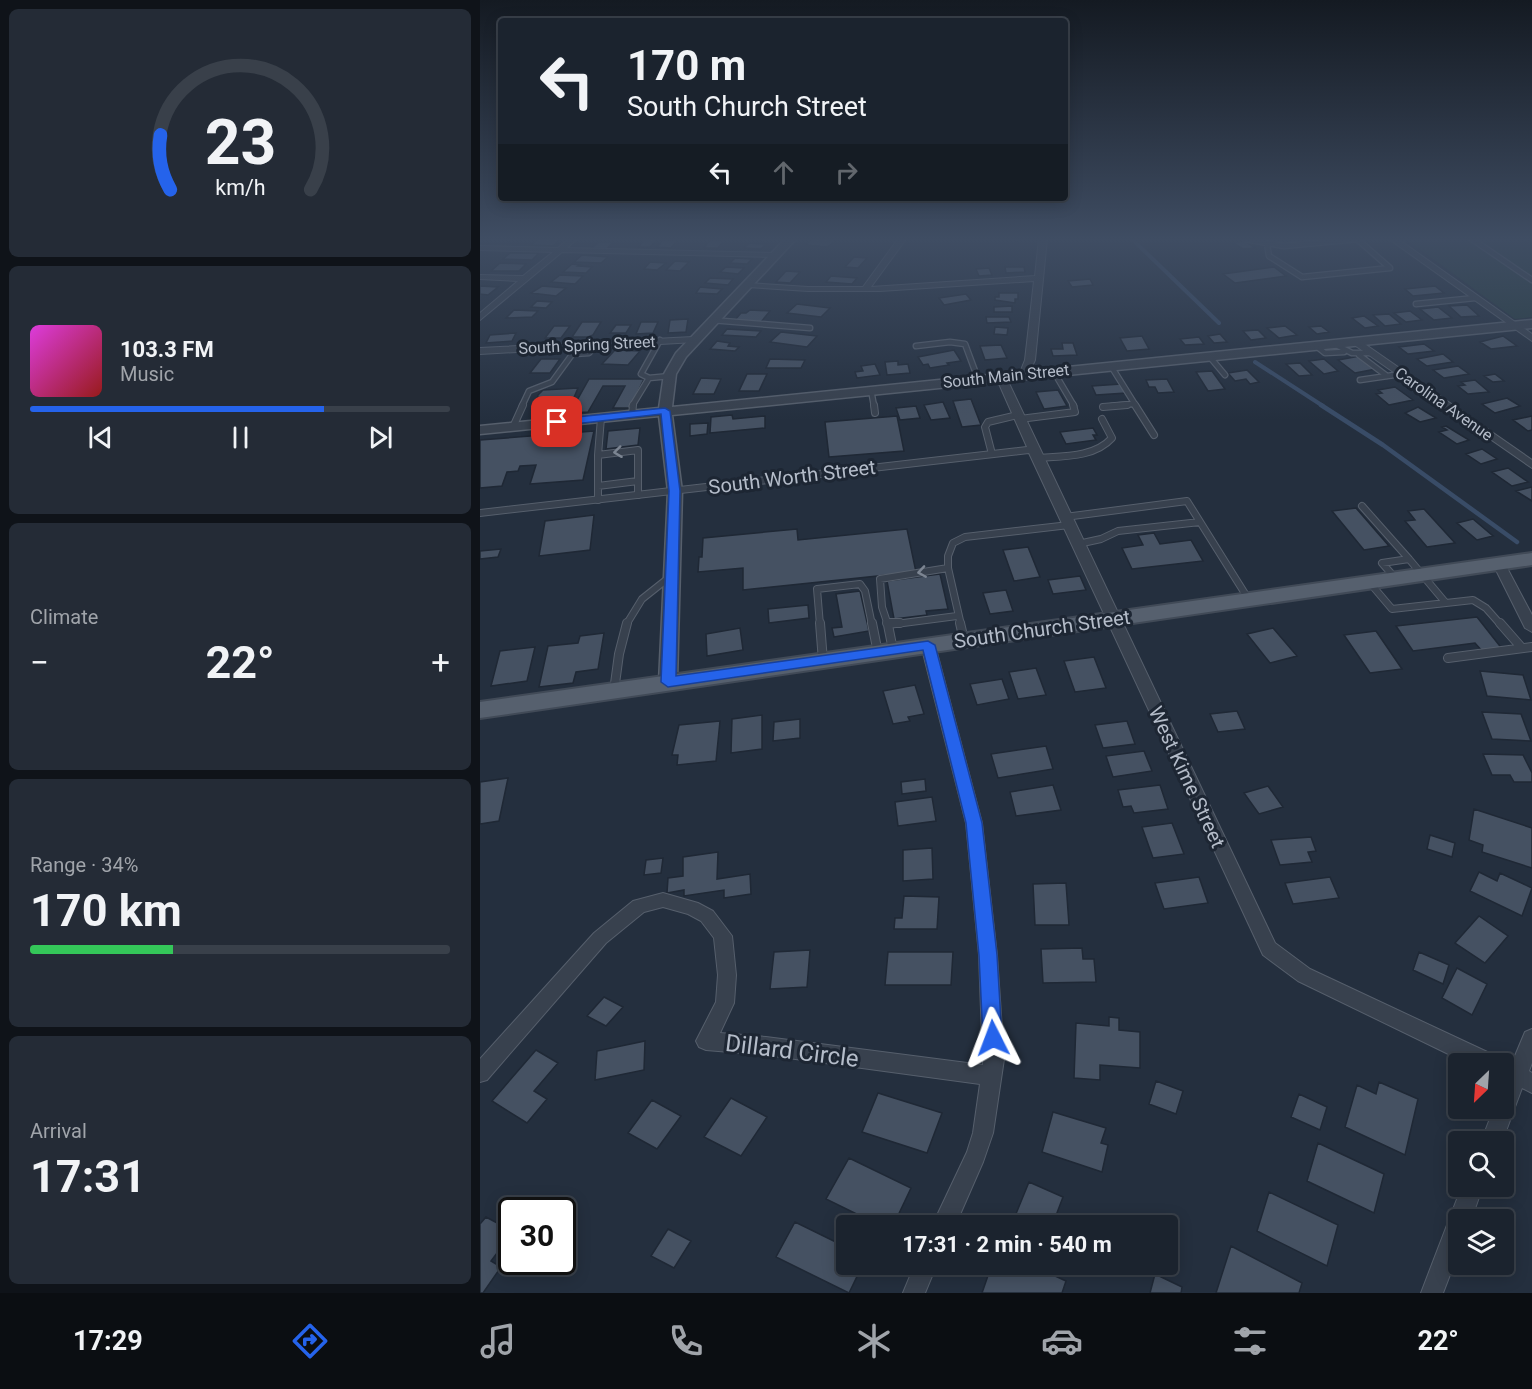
<!DOCTYPE html>
<html lang="en">
<head>
<meta charset="utf-8">
<style>
  :root { --surface:#1b232e; --page:#242b36; --text:#f1f3f6; --muted:#a0a4aa; --line:#39404a; --accent:#2563eb }
  body { margin:0; font-family:Roboto,sans-serif; background:var(--page); color:var(--text); height:100vh; display:flex; flex-direction:column; font-size:22px; white-space:nowrap }
  * { box-sizing:border-box; margin:0 }
  p { font-size:20px; color:var(--muted) }
  .icon { flex:none; width:33px; height:33px; fill:none; stroke:currentColor; stroke-width:2; stroke-linecap:round; stroke-linejoin:round }
  .map { position:relative; flex:1; overflow:hidden }
  .details { display:flex; flex-direction:column; gap:9px; padding:9px; background:#0f1319; width:480px }
  .details>* { flex:none }
  .banner { position:absolute; left:18px; top:18px; width:570px; height:183px; border-radius:6px; box-shadow:0 3px 15px #0003,0 0 0 2px var(--line); background:#1b232e; color:var(--text); overflow:hidden }
  .needle { width:39px; rotate:205deg }
  .fabs { position:absolute; left:968px; top:1053px; display:grid; gap:12px }
  .fabs a { display:grid; place-items:center; width:66px; height:66px; border-radius:6px; background:var(--surface); box-shadow:0 3px 15px #0003,0 0 0 2px var(--line); font-size:30px }
  .speed { position:absolute; left:18px; top:1197px; display:flex; gap:12px; font-size:30px; font-weight:700; text-align:center }
  .speed>* { display:grid; place-content:center; width:78px; height:78px; border-radius:50%; background:var(--surface); box-shadow:0 3px 15px #0003,0 0 0 2px var(--line); line-height:1 }
  .speed .limit { border:3px solid #111; border-radius:9px; background:#fff; color:#111 }
  .pin { position:absolute; display:grid; place-items:center; width:51px; height:51px; color:#fff; margin:-26px; border-radius:12px; box-shadow:0 3px 9px #0006 }
  .me { position:absolute; width:66px; margin:-33px; rotate:357deg; stroke-linejoin:round; filter:drop-shadow(0 0 4px #0008) }
  .turn { display:flex; align-items:center; gap:21px; height:126px; padding:0 30px; font-size:27px }
  .turn .icon { width:78px; height:78px; stroke-width:2.5 }
  .turn b { display:block; font-size:42px; line-height:51px }
  .lanes { display:flex; align-items:center; height:57px; padding:0 30px; background:#0003; justify-content:center; gap:30px; direction:ltr }
  .lanes .off { opacity:.35 }
  .big { font-size:45px; font-weight:700; line-height:1.1 }
  .details .card { flex:1; display:flex; flex-direction:column; justify-content:center; gap:9px; min-width:0; padding:0 21px; border-radius:9px; background:var(--page) }
  .details .dial { align-items:center; gap:0 }
  .dial svg { height:156px; overflow:visible; fill:none; stroke:var(--line); stroke-width:7; stroke-linecap:round; text-anchor:middle }
  .dial text { fill:var(--text); stroke:none }
  .song { display:flex; align-items:center; gap:18px }
  .cover { width:72px; height:72px; border-radius:9px; background:linear-gradient(135deg,hsl(300 70% 55%),hsl(0 70% 35%)) }
  .played { height:6px; border-radius:3px; background:linear-gradient(90deg,var(--accent) 70%,var(--line) 70%) }
  .keys { display:flex; justify-content:space-around; direction:ltr }
  .heat { display:flex; justify-content:space-between; align-items:center; font-size:33px; direction:ltr }
  .charge { height:9px; border-radius:4px; background:linear-gradient(90deg,#34c759 34%,var(--line) 0) }
  .trip { position:absolute; left:356px; top:1215px; width:342px; height:60px; border-radius:6px; background:var(--surface); box-shadow:0 3px 15px #0003,0 0 0 2px var(--line); font-weight:700; line-height:60px; text-align:center }
  .dock { display:flex; height:96px; justify-content:space-around; align-items:center; background:#0b0e12; color:var(--muted) }
  .dock .icon { width:42px; height:42px }
  .dock .on { color:var(--accent) }
  .dock b { font-size:27px; color:var(--text) }
  main { display:flex; flex:1; min-height:0 }
  .map>svg:first-child { display:block }
  .green { fill:#263c3f }
  .lines { fill:none; stroke-linecap:round; stroke-linejoin:round }
  .stream-far1 { stroke:#394c67; stroke-width:4 }
  .stream { stroke:#394c67; stroke-width:4.5 }
  .building { fill:#455162; stroke:#1f2835; stroke-width:1.5 }
  .service-far2-casing { stroke:#565f6c; stroke-width:7 }
  .service-far1-casing { stroke:#565f6c; stroke-width:8 }
  .service-casing { stroke:#565f6c; stroke-width:10 }
  .minor-casing { stroke:#565f6c; stroke-width:2 }
  .tertiary-casing { stroke:#565f6c; stroke-width:3 }
  .primary-casing { stroke:#414a57; stroke-width:4 }
  .service-far2 { stroke:#38414e; stroke-width:4.5 }
  .service-far1 { stroke:#38414e; stroke-width:6 }
  .service { stroke:#38414e; stroke-width:8 }
  .minor { fill:#38414e; fill-rule:evenodd }
  .tertiary { fill:#38414e; fill-rule:evenodd }
  .primary { fill:#56606e; fill-rule:evenodd }
  .oneway { stroke:#7c8592 }
  .route { fill:#2563eb; stroke:#184099; stroke-width:1.5 }
  .labels { text-anchor:middle; dominant-baseline:central; stroke-width:6; stroke-linejoin:round; paint-order:stroke }
  .far-street-label { font-size:16px; fill:#b4bcc9; stroke:#1d2633 }
  .street-label { font-size:20px; fill:#b4bcc9; stroke:#1d2633 }
  .near-street-label { font-size:24px; fill:#b4bcc9; stroke:#1d2633 }
</style>
</head>
<body>
<main>
<section class="details">
<div class="card dial"><svg viewBox="0 0 100 80">
<path d="M14 69A42 42 0 1 1 86 69"/>
<path d="M14 69A42 42 0 0 1 9 41" stroke="#2563eb"/>
<text x="50" y="56" font-size="32" font-weight="700">23</text>
<text x="50" y="72" font-size="11">km/h</text>
</svg></div>
<div class="card">
<div class="song"><i class="cover"></i><div><b>103.3 FM</b><p>Music</p></div></div>
<div class="played"></div>
<div class="keys"><svg class="icon" aria-label="previous" viewBox="0 0 24 24"><path d="M18 5L8 12l10 7zM5 5v14"/></svg><svg class="icon" aria-label="pause" viewBox="0 0 24 24"><path d="M8 5v14M16 5v14"/></svg><svg class="icon" aria-label="next" viewBox="0 0 24 24"><path d="M6 5l10 7-10 7zM19 5v14"/></svg></div>
</div>
<div class="card"><p>Climate</p>
<div class="heat"><a>−</a><b class="big">22°</b><a>+</a></div>
</div>
<div class="card"><p>Range · 34%</p><b class="big">170 km</b><div class="charge"></div></div>
<div class="card"><p>Arrival</p><b class="big">17:31</b></div>
</section>
<div class="map">
<svg width="1052" height="1293" viewBox="0 0 1052 1293">
  <rect width="100%" height="100%" fill="#242f3e"/>
  <!-- green -->
  <path class="green" d="M926,239H1052V317L1035,319Z"/>
  <g class="lines">
    <!-- stream-far1 -->
    <path class="stream-far1" d="M652,239L739,323
      M775,362L843,406"/>
    <!-- stream -->
    <path class="stream" d="M841,405L903,445L1037,542"/>
  </g>
  <!-- building -->
  <path class="building" d="M58,239H80L73,246L51,245Z
    M164,239H177L170,247H159Z
    M332,239H344L357,240L347,247L326,245Z
    M183,240L197,241L191,248L177,247Z
    M230,240L243,241L238,248H224Z
    M765,241L775,248L763,249L752,242Z
    M118,242H133L127,249L112,248Z
    M269,243L286,244L281,249L264,248Z
    M30,253H59L52,260L23,259Z
    M102,255L128,257L121,263L94,262Z
    M374,257L387,258L378,268L365,267Z
    M255,258L272,259L267,264L250,263Z
    M195,261L209,262L200,271L186,270Z
    M170,262L186,263L177,270L164,269Z
    M20,263L46,264L39,271H11Z
    M92,264L100,265L98,266L112,267L106,273L83,272Z
    M246,267L264,268L258,274L240,272Z
    M525,267H544L545,272L526,273Z
    M794,267L806,276L755,283L743,274Z
    M509,268L512,275L499,276L496,269Z
    M306,271L320,272L310,283L296,282Z
    M80,275L103,276L95,284L71,282Z
    M351,276L377,278L372,284L346,282Z
    M230,278L253,279L248,285L225,283Z
    M610,279L613,285L592,287L588,281Z
    M0,286L18,287L8,295L0,294Z
    M62,286L86,288L76,296L51,293Z
    M955,286L964,293L933,296L925,289Z
    M220,287L242,289L237,294L216,293Z
    M519,293H538V299H535V303L515,300V297H519Z
    M486,294L491,300L464,305L459,298Z
    M57,301L72,302L66,308L51,307Z
    M317,304L350,308L341,317L307,313Z
    M987,305L999,316L981,317L969,306Z
    M532,306V312H514V307Z
    M958,307L972,318L954,320L940,309Z
    M34,310L58,311L52,317L26,318Z
    M270,310L290,311L281,322L255,320L261,313H266Z
    M930,311L942,320L926,322L914,313Z
    M909,314L921,324L905,326L893,315Z
    M884,316L898,326L885,328L872,318Z
    M506,317H529L531,322L507,323Z
    M208,319L206,332L188,333L190,320Z
    M102,322H121L113,335L108,337H92Z
    M161,322H178L173,333L156,334Z
    M136,325H151L146,333H130Z
    M74,326H90L81,338H65Z
    M805,326L817,335L799,338L787,328Z
    M841,326L849,332L837,334L829,327Z
    M515,327L528,328L527,335L514,334Z
    M247,329L281,331L276,337L242,335Z
    M778,330L786,338L771,340L763,331Z
    M301,332L337,336L327,347L290,342Z
    M36,333L32,341L6,343L10,335Z
    M740,334L747,342L734,343L728,336Z
    M662,336L669,349L647,351L640,338Z
    M1023,336L1037,346L1011,349L1000,342Z
    M719,337L724,344L705,345L700,339Z
    M237,341L250,343L248,346L259,347L255,351L230,349Z
    M582,343H593L597,355L573,356L571,349H583Z
    M944,344L954,351L928,354L919,347Z
    M521,345L527,358L505,360L500,346Z
    M135,350L160,351L148,365L122,364Z
    M474,350L481,361L467,363L469,365L450,368L448,364L443,365L438,357Z
    M963,354L973,362L947,366L937,359Z
    M880,356L896,369L875,373L858,360Z
    M61,359H80L70,373H50Z
    M290,359L325,360L321,368H286Z
    M844,359L858,371L844,374L829,361Z
    M418,361V365L428,364L430,373L407,375L405,362Z
    M820,363L832,375L819,376L806,364Z
    M395,364L400,375L377,378L375,372L383,371L381,366Z
    M978,366L989,374L964,378L953,370Z
    M767,370L779,382L770,384L766,379L755,381L748,373Z
    M732,371L745,389L728,391L716,372Z
    M267,374H287L279,391H259Z
    M1015,374L1024,381L1013,382L1004,376Z
    M221,378L241,379L234,394H213Z
    M109,379H164L150,408H133L145,386H123L108,412L90,413Z
    M687,379L694,392L678,393L675,387H669L666,380Z
    M995,380L1009,392L988,394L978,386L985,385L981,382Z
    M641,384L646,393L616,395L612,386Z
    M915,387L933,400L909,405L896,394L902,393L898,390Z
    M98,388L86,416L53,419L58,395L63,390Z
    M578,390L587,406L564,409L556,392Z
    M1027,398L1040,406L1015,413L1002,404Z
    M491,399L501,425L482,427L473,401Z
    M463,402L470,418L451,420L444,405Z
    M436,406L440,418L420,420L416,408Z
    M938,407L956,418L940,422L925,413Z
    M252,415L253,419L285,416V428L230,433L231,417Z
    M417,416L424,451L349,457L345,422Z
    M1052,416V430L1048,431L1033,420Z
    M228,423L227,434L210,436V424Z
    M966,426L989,440L977,444L959,432L967,430L962,427Z
    M160,428L158,445L126,449L128,431Z
    M613,428L617,435H613L616,440L586,444L580,432Z
    M114,431L103,480L50,484L56,465L40,466L38,471L27,472L22,486L0,488V440Z
    M1002,449L1017,459L1001,464L986,454Z
    M1028,468L1048,482L1032,486L1012,472Z
    M1052,487V501L1036,491Z
    M876,508L909,546L884,550L852,511Z
    M944,509L975,543L947,547L925,521L935,520L928,511Z
    M114,515L110,550L59,556L65,521Z
    M993,519L1013,536L997,540L977,523Z
    M317,529L318,540L427,529L436,572L263,590V568L218,572L219,557H222L223,538Z
    M674,533L680,544L711,540L723,561L652,569L642,548L663,545L658,535Z
    M548,547L560,577L534,581L523,550Z
    M21,549L18,557L0,559V551Z
    M460,574L468,609L446,611L447,615L414,619L407,581Z
    M600,576L606,590L573,594L568,580Z
    M526,590L533,611L510,614L503,593Z
    M380,591L389,631L354,637L352,628L362,627L356,594Z
    M328,605L329,618L289,623L288,609Z
    M997,617L1023,650L1003,652L995,643L933,651L916,626Z
    M260,628L263,650L227,656L226,634Z
    M793,628L817,656L790,663L767,634Z
    M896,631L922,669L890,673L864,635Z
    M124,633L118,669L96,672L93,683L59,687L68,646L98,643L100,636Z
    M55,647L47,681L11,686L20,651Z
    M614,657L626,688L595,692L584,661Z
    M556,668L566,695L538,699L529,672Z
    M1000,671L1043,675L1051,700L1007,696Z
    M522,679L529,699L497,705L490,684Z
    M435,685L444,714L428,717L430,721L413,724L403,691Z
    M757,711L765,729L738,732L730,714Z
    M1002,712L1041,714L1051,741L1012,739Z
    M282,715V749L251,753L252,719Z
    M320,719V738L293,741L294,722Z
    M240,721L236,761L197,765L198,755H192L199,725Z
    M647,721L655,744L623,748L615,725Z
    M566,746L573,769L518,778L511,754Z
    M664,751L672,771L633,777L626,756Z
    M1003,754L1043,755L1052,773V782H1034L1030,775H1012Z
    M28,778L19,821L0,824V782Z
    M445,779L446,791L422,794L421,782Z
    M573,785L581,810L536,816L530,792Z
    M680,785L688,809L654,813L651,806L643,807L638,790Z
    M788,786L803,807L779,814L764,793Z
    M452,797L456,821L418,826L415,802Z
    M994,809L1052,828V868L1002,852L1003,845L989,840Z
    M692,823L704,854L673,858L662,827Z
    M950,835L975,843L972,857L947,849Z
    M831,837L836,851L828,852L832,862L800,865L791,840Z
    M452,848L453,879L423,881V850Z
    M238,852L237,879L270,874L271,894L244,898V890L204,896V890L187,893L188,878L203,876V857Z
    M183,858L181,873L164,875L166,860Z
    M999,872L1017,881L1020,873L1052,888L1042,916L990,891Z
    M719,877L728,903L684,909L675,883Z
    M850,877L859,898L813,904L805,883Z
    M586,883L589,925H555L553,884Z
    M424,896L459,897L457,929H414L415,918H422Z
    M999,916L1028,936L1005,963L975,943Z
    M602,948L603,959H614L616,982L563,983L561,949Z
    M330,950L327,987L290,989L294,952Z
    M408,952H473L471,985H405Z
    M939,952L969,965L963,984L933,970Z
    M977,968L1007,984L992,1015L962,998Z
    M124,997L143,1007L126,1026L107,1016Z
    M629,1017L639,1018V1030L660,1032V1068L620,1065V1080L594,1078L596,1023L629,1026Z
    M165,1041L164,1070L115,1080L117,1051Z
    M56,1050L78,1063L54,1091L67,1099L47,1123L12,1101Z
    M676,1081L703,1091L696,1114L669,1104Z
    M899,1082L938,1099L925,1155L865,1127L877,1085L896,1094Z
    M398,1093L462,1113L447,1153L382,1132Z
    M819,1094L847,1107L840,1130L811,1117Z
    M251,1098L287,1117L261,1156L224,1137Z
    M172,1100L201,1116L177,1149L148,1133Z
    M573,1112L626,1128L621,1143L628,1145L622,1172L562,1152Z
    M838,1143L904,1174L894,1213L827,1181Z
    M369,1158L431,1188L413,1226H401L346,1199Z
    M549,1182L583,1197L572,1226H531Z
    M789,1192L858,1225L847,1266L777,1231Z
    M6,1217L32,1231V1233L11,1261L21,1267L3,1293H0V1224Z
    M315,1222L366,1247V1264H383L369,1293L296,1257Z
    M188,1229L211,1241L194,1268L171,1256Z
    M751,1246L822,1283L819,1293H736Z
    M512,1264H549L586,1281L582,1293H502Z
    M675,1274L702,1287L701,1293H670Z"/>
  <g class="lines">
    <defs>
      <path id="service-far2" d="M765,239L804,246L878,239
        M992,239L1052,280
        M787,244L789,256L822,277L910,268L877,239
        M936,304L995,298
        M231,320L330,328
        M854,344L872,353H892
        M835,345L845,353L864,352
        M436,346L470,342L485,344L498,379
        M94,354L109,353L117,344
        M879,355L907,376
        M729,356L745,375
        M631,366L656,406
        M574,372L594,406
        M169,378L161,374L180,340
        M880,380L921,374
        M391,390L394,406
        M42,406L49,391L72,382L99,345
        M152,406L169,378L190,376
        M632,406L653,404"/>
      <path id="service-far1" d="M394,405L395,413
        M655,405L674,435
        M623,407L647,405
        M152,415L153,405
        M540,419L595,412L593,405
        M33,427L43,405
        M512,454L505,427L508,422L538,415
        M118,455L121,418
        M557,458C582,456 614,458 632,438L622,419
        M118,486L158,481
        M118,500V455L158,450V495
        M882,506L929,559
        M585,517L707,501L769,600
        M598,544L621,539L638,531L720,522
        M468,568V556L473,543L485,537L589,525
        M916,579L902,563L929,559L965,602
        M890,583L912,609L993,600L1006,608L1021,625
        M146,625L162,599L191,576
        M340,625L337,589L380,584L385,591L392,625
        M408,625L402,607L400,579L468,568L481,625
        M408,625L477,616"/>
      <path id="service" d="M340,623L343,661
        M392,623L398,653
        M407,623H420
        M480,623L484,640
        M1020,623L1041,647
        M408,625L413,650
        M968,658L1052,647
        M134,691L139,654L147,623"/>
      <path id="minor" d="M88,239H97L87,248L295,253L299,255L295,257L82,252L0,320V313L38,281L0,279V275L43,276L73,252L0,250V246L78,248Z
        M418,239H426L391,287L555,276L559,239H567L555,360L547,377L539,375L545,360L554,281L400,291H328L267,287L263,285L267,283L328,287H383Z
        M909,239H918L1052,334V341Z
        M213,337L218,340L216,342L0,354V348Z
        M873,340H879L1052,460V468L873,344Z
        M521,374L526,377L795,943L830,969L1018,1057L1019,1061L1023,1060L1032,1063L1045,1032L1052,1029V1063L1049,1071L1052,1073V1093L1042,1088L1022,1142H1001L1014,1108H1023V1086L1025,1080L1023,1079V1064H989L818,981L783,955L549,453L0,516V510L547,447L516,377Z
        M1019,560L1025,564L1052,615V632L1045,628L1013,564Z
        M448,641L455,645L502,823L517,955L524,1059L513,1133L503,1162L475,1226H452L487,1152L493,1133L500,1084L286,1055L226,1050L219,1047L216,1041L236,1002L238,975L234,938L221,921L208,914L183,907L164,912L126,943L7,1080L0,1082V1059L114,933L153,901L183,893L218,903L233,911L252,936L256,975L254,1003L240,1033L286,1037L503,1065L499,955L486,823L441,645Z
        M982,1186H1003L991,1220H978V1254L963,1293H941Z
        M435,1264H457L445,1293H423Z"/>
      <path id="tertiary" d="M305,239H316L206,357L196,374L192,407L1052,320V328L192,415L202,491L197,682L195,687L188,688L181,687L179,682L188,491L179,416L0,434V426L179,408L184,374L196,353Z"/>
      <path id="primary" d="M1052,553V565L0,718V702Z"/>
    </defs>
    <!-- service-far2 casing -->
    <use href="#service-far2" class="service-far2-casing"/>
    <!-- service-far1 casing -->
    <use href="#service-far1" class="service-far1-casing"/>
    <!-- service casing -->
    <use href="#service" class="service-casing"/>
    <!-- minor casing -->
    <use href="#minor" class="minor-casing"/>
    <!-- tertiary casing -->
    <use href="#tertiary" class="tertiary-casing"/>
    <!-- primary casing -->
    <use href="#primary" class="primary-casing"/>
    <!-- service-far2 -->
    <use href="#service-far2" class="service-far2"/>
    <!-- service-far1 -->
    <use href="#service-far1" class="service-far1"/>
    <!-- service -->
    <use href="#service" class="service"/>
    <!-- minor -->
    <use href="#minor" class="minor"/>
    <!-- tertiary -->
    <use href="#tertiary" class="tertiary"/>
    <!-- primary -->
    <use href="#primary" class="primary"/>
  </g>
  <!-- one-way arrows -->
  <defs><path id="oneway-chevron" d="M-2-3.5L2.5 0L-2 3.5" fill="none" stroke-width="1.6" stroke-linecap="round" stroke-linejoin="round" transform="scale(1.5)"/></defs>
  <g class="oneway">
    <use href="#oneway-chevron" transform="translate(138 452) rotate(173)"/>
    <use href="#oneway-chevron" transform="translate(442 572) rotate(171)"/>
  </g>
  <!-- sky -->
  <linearGradient id="sky" x2="0" y2="1"><stop stop-color="#141a22"/><stop offset="0.57" stop-color="#3f4d63"/><stop offset="1" stop-color="#3f4d63" stop-opacity="0"/></linearGradient>
  <rect width="1052" height="420" fill="url(#sky)"/>
  <!-- route -->
  <path class="route" d="M185,408L190,411L200,491L196,676L448,641L455,645L502,823L517,955L522,1038L520,1044L513,1047L506,1044L503,1038L499,955L486,823L443,650L188,687L181,682L189,491L181,414L77,426L72,422L77,419Z"/>
  <g class="labels">
    <!-- far-street labels -->
    <g class="far-street-label">
      <text transform="translate(107 345) rotate(-3)">South Spring Street</text>
      <text transform="translate(526 376) rotate(-6)">South Main Street</text>
      <text transform="translate(964 404) rotate(35)">Carolina Avenue</text>
    </g>
    <!-- street labels -->
    <g class="street-label">
      <text transform="translate(312 477) rotate(-7)">South Worth Street</text>
      <text transform="translate(562 629) rotate(-8)">South Church Street</text>
      <text transform="translate(707 777) rotate(65)">West Kime Street</text>
    </g>
    <!-- near-street labels -->
    <g class="near-street-label">
      <text transform="translate(312 1051) rotate(7)">Dillard Circle</text>
    </g>
  </g>
</svg>
<div class="fabs">
<a><svg class="needle" viewBox="-14 -14 28 28"><path d="M0-13l5 13h-10z" fill="#e53935"/><path d="M0 13l5-13h-10z" fill="#a0a4aa"/></svg></a>
<a><svg class="icon" aria-label="search" viewBox="0 0 24 24"><circle cx="10" cy="10" r="6"/><path d="M15 15l6 6"/></svg></a>
<a><svg class="icon" aria-label="layers" viewBox="0 0 24 24"><path d="M12 4l9 5-9 5-9-5zM3 14l9 5 9-5"/></svg></a>
</div>
<div class="speed"><div class="limit">30</div></div>
<div class="pin" style="left:77px;top:422px;background:#d93025"><svg class="icon" aria-label="arrive" viewBox="0 0 24 24"><path d="M6 21V4h12l-3 4 3 4H6"/></svg></div>
<svg class="me" style="left:513px;top:1038px" viewBox="-20 -20 40 40"><path d="M0-17L14 15 0 8-14 15z" fill="#2563eb" stroke="#fff" stroke-width="4"/></svg>
<div class="trip">17:31 · 2 min · 540 m</div>
<div class="banner">
<div class="turn"><svg class="icon" aria-label="left" viewBox="0 0 24 24"><path d="M17 20v-9H6M10 6l-5 5 5 5"/></svg><div><b>170 m</b>South Church Street</div></div>
<div class="lanes"><svg class="icon" aria-label="left" viewBox="0 0 24 24"><path d="M17 20v-9H6M10 6l-5 5 5 5"/></svg><svg class="icon off" aria-label="ahead" viewBox="0 0 24 24"><path d="M12 20V5M6 11l6-6 6 6"/></svg><svg class="icon off" aria-label="right" viewBox="0 0 24 24"><path d="M7 20v-9h11M14 6l5 5-5 5"/></svg></div>
</div>
</div>
</main>
<nav class="dock">
<b>17:29</b>
<svg class="icon on" aria-label="directions" viewBox="0 0 24 24"><path d="M12 3l9 9-9 9-9-9zM9 14v-3h6M13 9l2 2-2 2"/></svg>
<svg class="icon" aria-label="music" viewBox="0 0 24 24"><path d="M9 18V5l10-2v13"/><circle cx="6" cy="18" r="3"/><circle cx="16" cy="16" r="3"/></svg>
<svg class="icon" aria-label="phone" viewBox="0 0 24 24"><path d="M5 4h4l2 5-3 2q2 4 5 5l2-3 5 2v4C11 20 4 13 5 4z"/></svg>
<svg class="icon" aria-label="climate" viewBox="0 0 24 24"><path d="M12 3v18M4 7l16 10M4 17L20 7"/></svg>
<svg class="icon" aria-label="car" viewBox="0 0 24 24"><path d="M5 17H2v-5l4-1 3-4h7l3 4 3 1v5h-3M9 17h6M6 11h13"/><circle cx="7" cy="17" r="2"/><circle cx="17" cy="17" r="2"/></svg>
<svg class="icon" aria-label="filters" viewBox="0 0 24 24"><path d="M4 7h16M4 17h16"/><circle cx="9" cy="7" r="2"/><circle cx="15" cy="17" r="2"/></svg>
<b>22°</b>
</nav>
</body>
</html>
